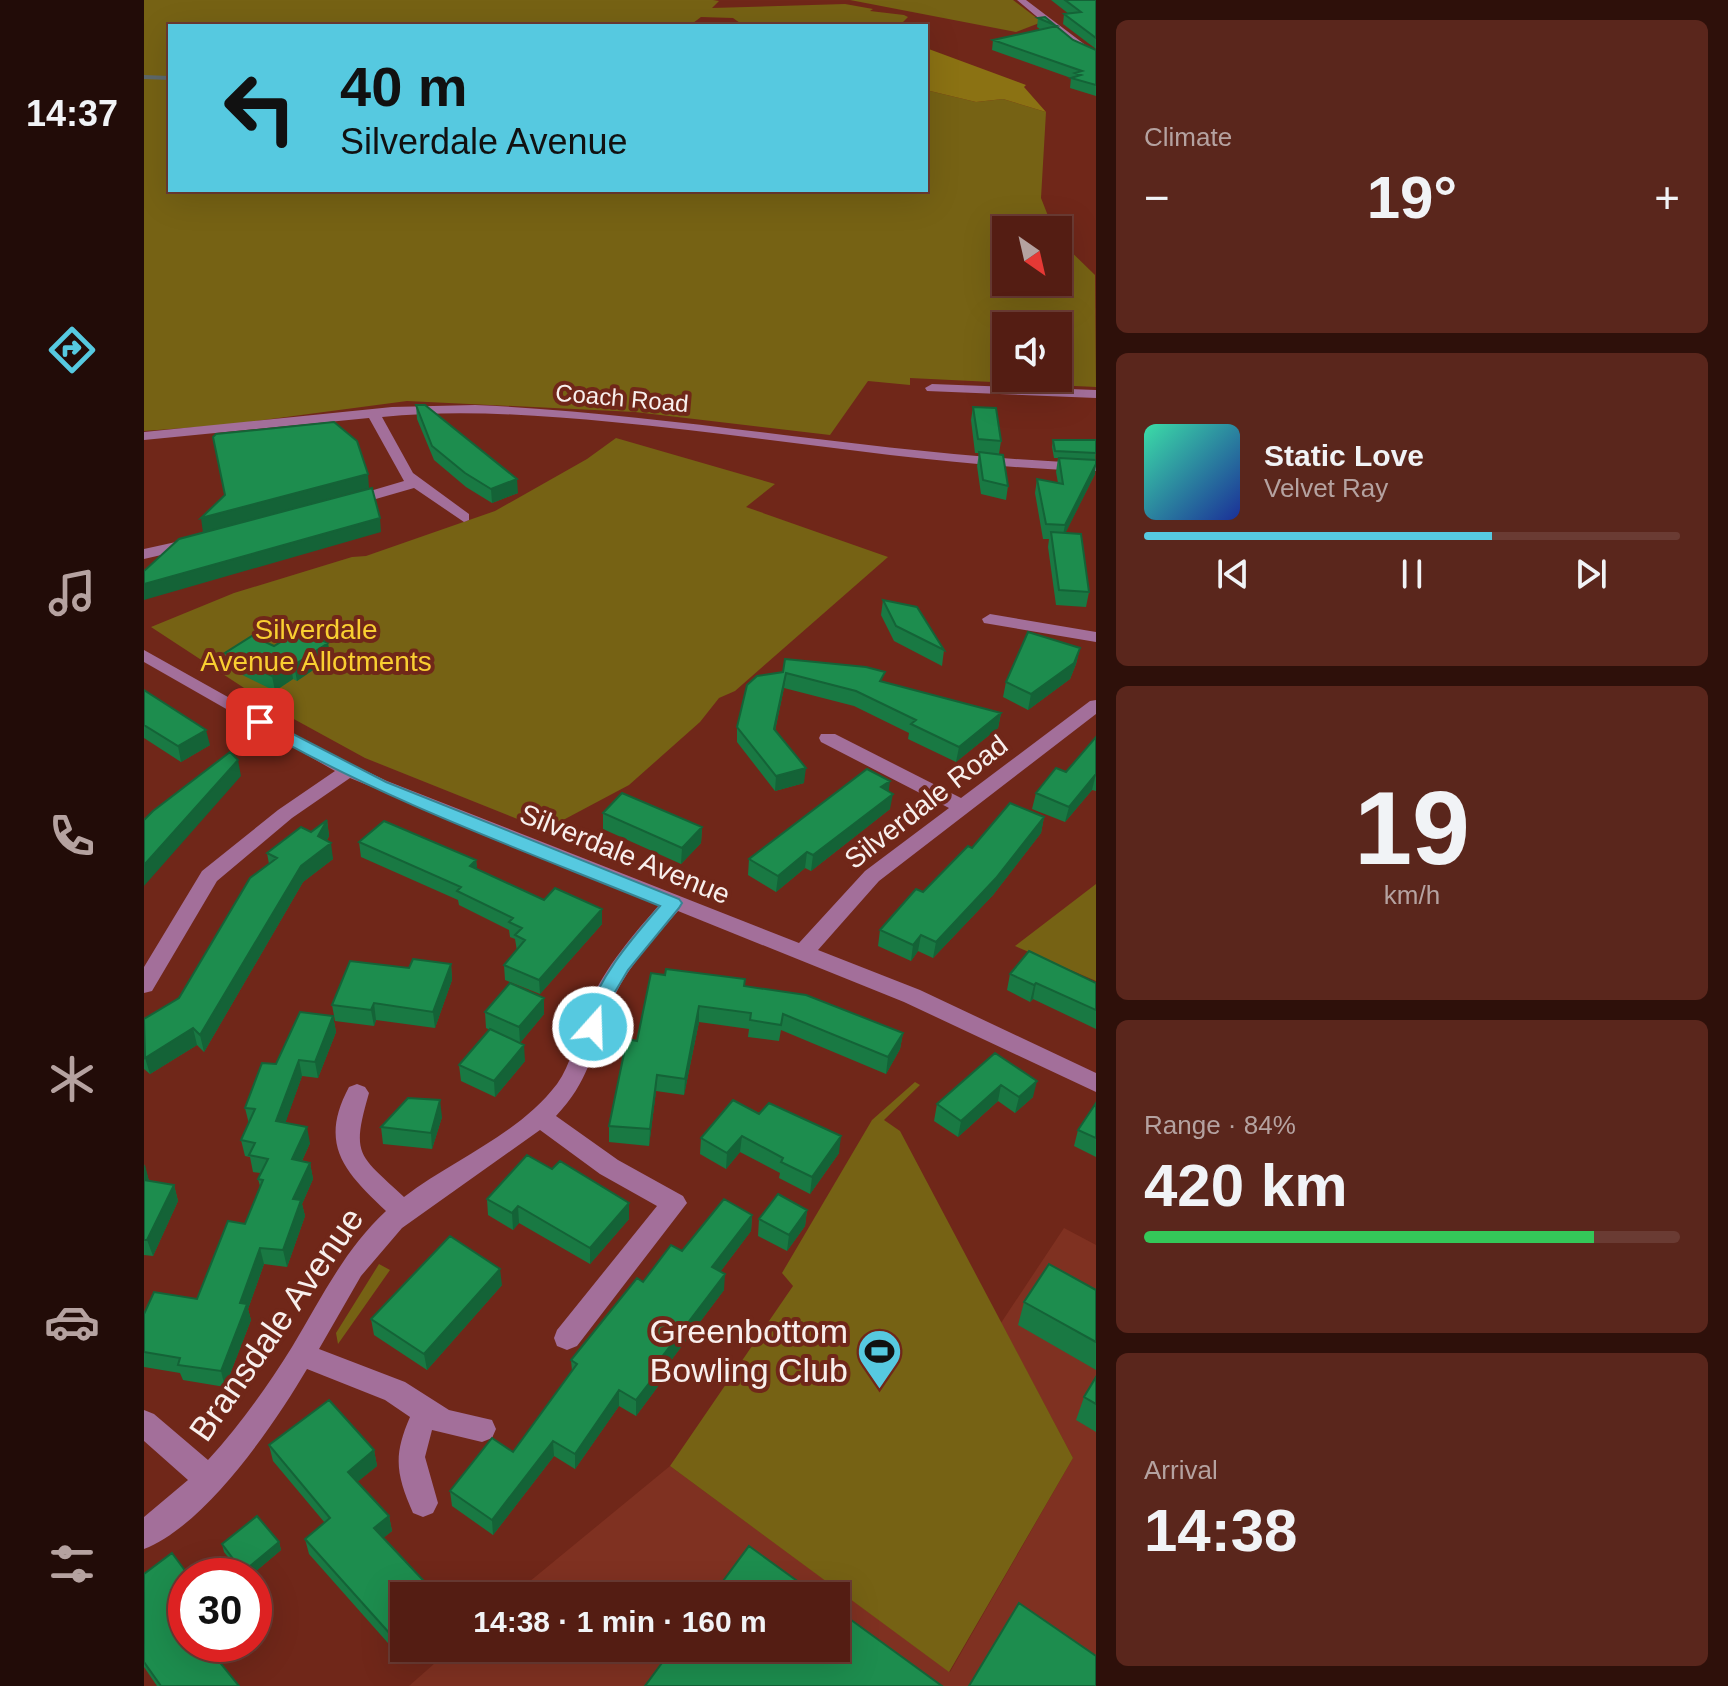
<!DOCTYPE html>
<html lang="en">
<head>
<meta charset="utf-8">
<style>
  :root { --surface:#541d13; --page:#5a261c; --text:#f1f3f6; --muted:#b5a2a0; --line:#6a3b33; --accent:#56c9e0 }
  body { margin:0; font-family:Helvetica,sans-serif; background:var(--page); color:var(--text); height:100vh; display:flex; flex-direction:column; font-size:30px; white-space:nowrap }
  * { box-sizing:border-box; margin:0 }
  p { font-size:26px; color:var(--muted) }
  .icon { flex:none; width:44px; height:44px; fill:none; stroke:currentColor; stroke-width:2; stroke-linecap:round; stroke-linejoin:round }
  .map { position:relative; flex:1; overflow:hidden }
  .drawer { display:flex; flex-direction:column; gap:20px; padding:20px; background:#2e100a; width:632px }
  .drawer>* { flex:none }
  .hud { position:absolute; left:24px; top:24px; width:760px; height:168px; border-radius:0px; box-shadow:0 8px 32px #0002,0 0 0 2px var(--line); background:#56c9e0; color:#111; overflow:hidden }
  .needle { width:52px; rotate:146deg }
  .tools { position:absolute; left:848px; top:216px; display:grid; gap:16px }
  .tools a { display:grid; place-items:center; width:80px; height:80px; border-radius:0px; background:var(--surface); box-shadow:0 8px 32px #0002,0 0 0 2px var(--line); font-size:40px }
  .speed { position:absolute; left:24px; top:1558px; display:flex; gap:16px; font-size:40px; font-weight:700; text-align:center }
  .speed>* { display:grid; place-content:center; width:104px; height:104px; border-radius:50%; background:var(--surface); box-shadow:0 8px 32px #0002,0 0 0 2px var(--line); line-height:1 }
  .speed .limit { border:12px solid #d22; background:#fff; color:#111 }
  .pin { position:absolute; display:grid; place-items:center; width:68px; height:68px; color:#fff; margin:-34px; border-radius:16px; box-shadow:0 4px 12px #0006 }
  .me { position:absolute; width:88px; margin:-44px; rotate:20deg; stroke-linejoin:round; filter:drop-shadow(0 0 6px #0008) }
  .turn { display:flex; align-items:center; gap:28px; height:168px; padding:0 40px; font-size:36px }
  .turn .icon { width:104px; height:104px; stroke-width:2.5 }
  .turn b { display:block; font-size:56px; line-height:68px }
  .big { font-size:60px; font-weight:600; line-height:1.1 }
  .drawer .tile { flex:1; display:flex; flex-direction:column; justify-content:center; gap:12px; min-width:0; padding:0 28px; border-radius:12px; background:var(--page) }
  .drawer .dial { align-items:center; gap:0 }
  .dial b { font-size:104px; line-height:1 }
  .song { display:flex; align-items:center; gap:24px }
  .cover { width:96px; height:96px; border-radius:12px; background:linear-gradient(135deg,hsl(160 70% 55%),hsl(230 70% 35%)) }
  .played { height:8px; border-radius:4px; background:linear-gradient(90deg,var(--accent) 65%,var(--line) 65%) }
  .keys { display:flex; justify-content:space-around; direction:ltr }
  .heat { display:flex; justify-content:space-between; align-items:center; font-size:44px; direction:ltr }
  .charge { height:12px; border-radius:6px; background:linear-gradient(90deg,#34c759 84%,var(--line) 0) }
  .trip { position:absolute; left:246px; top:1582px; width:460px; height:80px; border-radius:0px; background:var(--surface); box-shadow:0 8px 32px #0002,0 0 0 2px var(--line); font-weight:600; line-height:80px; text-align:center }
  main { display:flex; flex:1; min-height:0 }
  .tabs { display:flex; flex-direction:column; width:144px; justify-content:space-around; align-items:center; background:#220c08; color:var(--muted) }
  .tabs .icon { width:56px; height:56px }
  .tabs .active { color:var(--accent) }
  .tabs b { font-size:36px; color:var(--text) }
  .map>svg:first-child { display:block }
  .built { fill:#7f3121 }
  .green { fill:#766214; fill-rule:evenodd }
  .forest { fill:#8b7213 }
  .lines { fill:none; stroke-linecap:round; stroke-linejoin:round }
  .stream { stroke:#5d686a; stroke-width:4 }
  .minor { fill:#a36f9a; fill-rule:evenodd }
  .wall { fill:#197943 }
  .shaded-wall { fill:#146337 }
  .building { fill:#1d8d4e; stroke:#146337; stroke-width:2 }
  .route { fill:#56c9e0; stroke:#388392; stroke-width:2 }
  .labels { text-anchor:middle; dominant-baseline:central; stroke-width:8; stroke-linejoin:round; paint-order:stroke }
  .far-street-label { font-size:24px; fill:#f8efed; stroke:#702719 }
  .park-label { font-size:28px; fill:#f9cf31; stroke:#702719 }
  .street-label { font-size:28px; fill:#f8efed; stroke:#702719 }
  .near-street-label { font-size:34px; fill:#f8efed; stroke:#702719 }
  .near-poi-label { font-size:34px; fill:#f8efed; stroke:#702719; text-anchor:end }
</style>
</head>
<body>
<main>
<nav class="tabs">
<b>14:37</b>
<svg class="icon active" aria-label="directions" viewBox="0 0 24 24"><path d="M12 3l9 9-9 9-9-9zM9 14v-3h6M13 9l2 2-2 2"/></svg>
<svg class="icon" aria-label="music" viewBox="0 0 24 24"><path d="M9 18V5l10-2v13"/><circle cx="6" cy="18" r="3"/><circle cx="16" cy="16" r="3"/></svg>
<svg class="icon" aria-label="phone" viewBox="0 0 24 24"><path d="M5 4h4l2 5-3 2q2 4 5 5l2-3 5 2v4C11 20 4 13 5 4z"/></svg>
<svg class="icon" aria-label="climate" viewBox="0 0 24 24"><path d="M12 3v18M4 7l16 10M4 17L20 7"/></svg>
<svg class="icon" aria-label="car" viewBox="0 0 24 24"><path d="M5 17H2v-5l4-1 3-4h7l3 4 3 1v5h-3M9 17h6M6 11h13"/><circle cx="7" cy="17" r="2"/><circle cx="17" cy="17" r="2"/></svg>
<svg class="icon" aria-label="filters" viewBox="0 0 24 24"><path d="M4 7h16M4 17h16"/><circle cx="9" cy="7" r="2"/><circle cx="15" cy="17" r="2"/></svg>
</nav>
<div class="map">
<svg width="952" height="1686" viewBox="0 0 952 1686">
  <rect width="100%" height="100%" fill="#702719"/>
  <!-- built -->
  <path class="built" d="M920,1228L952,1245V1686H265L308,1648H692V1596H368L526,1466L806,1672L929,1458L857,1323Z"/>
  <!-- green -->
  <path class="green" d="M0,0H569L575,1L568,8L701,4L729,9L726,11L760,15L764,17L757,24L767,26H583L596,23L589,18L557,17L545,26H26V190H782V90L832,102L859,99L902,112L897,198L908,226L904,227L907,230H862V282H914V239L951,275L952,387L766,378V385L724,381L686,435L491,412L263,401L81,425L0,431ZM862,326H914V378H862Z
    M706,0H869L898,22L872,32Z
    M472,438L631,484L602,507L744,557L591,691L575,698L556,722L485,785L406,827L416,836L221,758L137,712L7,627L90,593L208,557L222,556L351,511L443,459Z
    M952,884V981L871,946Z
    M771,1082L776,1085L740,1120L756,1131L929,1458L805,1672L526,1466L649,1286L638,1273L728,1120Z
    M235,1264L246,1270L194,1344L192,1333Z"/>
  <!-- forest -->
  <path class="forest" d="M782,48L882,85L880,87L902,112L859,99L832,102L782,90Z"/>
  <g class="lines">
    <!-- stream -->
    <path class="stream" d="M0,77L26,78"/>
    <!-- minor -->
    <path class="minor" d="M873,0H882L952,53V60L929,47Z
      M788,384L952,390V398L783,391L781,388Z
      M331,405C539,414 744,457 952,463V471C790,467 630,437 468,422C392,415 315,409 238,417L269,473L325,514V520L320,522L270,488L204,507L199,505V499L260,481L225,418L0,440V432L248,407Z
      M50,538L56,540V546L0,559V549Z
      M846,614L952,632V642L840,623L838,619Z
      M0,650L182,752L243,781L655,943L721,871L805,808L677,742L675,738L677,734H691L817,798L946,701L952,700V714L735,881L674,950L776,990L952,1073V1092L760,1002L534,911C511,938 486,964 471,995C448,1042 451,1075 412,1116L474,1160L539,1196L543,1203L433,1346L423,1350L413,1346L410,1338L413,1330L513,1206L456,1174L396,1130L258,1228L217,1276L175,1349L261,1382L305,1410L348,1420L352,1429L348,1438L338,1442L288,1430L281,1457L294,1503L289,1513L279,1517L269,1513C252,1474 249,1456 266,1417L241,1400L163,1369C130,1425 62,1525 0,1549V1517L44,1480L0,1441V1410L10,1414L64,1460C96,1425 123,1387 148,1347C177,1299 200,1250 242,1211C201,1172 174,1145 205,1087L213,1084L221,1087L225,1093C207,1156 214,1154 260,1197C310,1159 374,1135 413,1084C430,1060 433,1030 445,1004C462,966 489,935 516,904L206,778L148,818L73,881L8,991L0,993V967L58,871L134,810L191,771L0,662Z"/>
  </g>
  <!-- wall -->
  <path class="wall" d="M907,0H952V49L919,24L920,14H925Z
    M901,17L929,40L952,50V96L926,88L927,78L848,50L849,40L897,30L893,27L894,18Z
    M272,405L374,493L348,503L322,487L290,460L273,419Z
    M829,407L857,441L855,454L864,486L862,500L837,494L833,466L835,453H831L827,420Z
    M909,440H952L951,474L921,533L945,592L942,607L912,605L904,547L905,539H899L891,493L893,479L914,483L912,472L914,458H910L908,447Z
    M739,600L800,650L798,666L750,641L737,615Z
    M130,646L187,658L153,681L149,679L131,691L84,668L81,653Z
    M936,648L932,664L926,679L884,710L859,697L862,682Z
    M639,672L740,682L857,713L854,728L812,762L764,739L765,733L710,706L640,688L631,731L660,783L631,791L593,742V727Z
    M0,690L66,745L37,762L0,738Z
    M952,737V791L948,790L921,822L888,809L892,793L922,772Z
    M745,791L746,809L667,871L661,868L632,892L604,875L605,859Z
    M459,813L558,827L557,843L537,864L459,829Z
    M900,817L897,833L849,895L789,958L774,951L767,961L734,946L736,930L828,848Z
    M183,820L185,836L183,840L189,859L159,882L60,1052L53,1045L6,1074L0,1069V1019L35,998L125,864L123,853L167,832Z
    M215,842L332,860L333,869L400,900L458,924L396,994L361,980L360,965L373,951L371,939L366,937L365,930L315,905L314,900L217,857Z
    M307,964L308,980L291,1028L232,1020L230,1026L191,1021L188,1005L265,968Z
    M507,973L601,986L759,1033L756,1049L742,1074L637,1030L635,1041L604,1037L605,1029L555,1022L540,1095L512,1091L505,1146L465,1142V1126L493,1041Z
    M866,974L952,983V1029L889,999L886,1002L863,990Z
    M400,998V1014L376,1043L381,1061L351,1097L317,1081L315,1065L346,1030L342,1028L341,1012Z
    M189,1016L192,1032L174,1078L158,1076L141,1123L166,1143L158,1161L166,1163L169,1179L158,1204L161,1216L143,1267L120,1264L104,1309L107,1320L81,1387L39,1380L36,1373L0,1367V1314L53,1299L101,1224L116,1186L114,1179L117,1173L109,1172L106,1157L101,1156L97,1140L105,1124L101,1108L132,1064Z
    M851,1053L889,1097L871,1113L854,1101L814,1137L790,1121L793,1104Z
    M589,1100L695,1153L666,1194L635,1178L636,1173L596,1152L582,1169L556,1154L557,1138Z
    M952,1103V1157L930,1146L934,1130Z
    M298,1117L288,1149L239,1144L237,1127Z
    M0,1164L5,1181L30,1185L34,1201L9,1256L0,1255Z
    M408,1169L485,1203V1219L446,1264L375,1223L369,1230L344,1215L343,1199Z
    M663,1210L661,1226L643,1251L614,1236L615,1219Z
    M608,1215L607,1231L576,1272L580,1290L516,1375L515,1385L492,1416L475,1406L431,1469L410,1456L349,1535L308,1506L306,1491L369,1452L428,1371L427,1360L499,1282Z
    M358,1285L283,1370L230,1335L227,1319Z
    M952,1290V1370L874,1325L880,1302Z
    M952,1377V1432L932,1420L940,1397Z
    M125,1445L230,1450L233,1466L213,1482L245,1516L248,1531L239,1538L260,1648H271L259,1660L165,1554L161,1539L181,1523L129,1461Z
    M135,1542L137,1550L106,1576H99L80,1552L78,1544Z
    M0,1574L42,1576V1598L36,1603L42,1644H65L68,1652L95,1686H13L0,1667Z"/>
  <!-- shaded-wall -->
  <path class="shaded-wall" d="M952,464L951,474L918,540L921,525Z
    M224,474L225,488L59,533L57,518Z
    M373,479L374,493L348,503L347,489Z
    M236,518L237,532L0,600V584Z
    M184,643L187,658L153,681L150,665Z
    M936,648L932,664L926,679L884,710L887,694Z
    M147,664L149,679L131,691L128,676Z
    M642,673L640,688L628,744L630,729Z
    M857,713L854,728L812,762L815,747Z
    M62,730L66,745L37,762L34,746Z
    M94,760L97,776L0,886V865Z
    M662,768L660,783L631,791L632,776Z
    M952,774L948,790L921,822L925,807Z
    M746,781L744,797L737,787Z
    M749,794L746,809L667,871L669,855Z
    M900,817L897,833L849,895L789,958L792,942Z
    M183,820L185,836L178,849L187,843L189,859L159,882L60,1052L56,1035Z
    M558,827L557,843L537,864L538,848Z
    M663,852L661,868L632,892L634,876Z
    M332,860L334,875L326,866Z
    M458,909V924L396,994L395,980Z
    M777,935L774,951L767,961L769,945Z
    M307,964L308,980L291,1028L289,1012Z
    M892,983L889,999L886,1002L890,985Z
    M400,998V1014L376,1043L375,1027Z
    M230,1003L232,1020L230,1026L227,1010Z
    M555,1006V1022L540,1095L541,1079Z
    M189,1016L192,1032L174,1078L171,1062Z
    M49,1028L53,1045L6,1074L1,1058Z
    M759,1033L756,1049L742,1074L744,1057Z
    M380,1045L381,1061L351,1097L350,1081Z
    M155,1060L158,1076L136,1138L132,1121Z
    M513,1075L512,1091L505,1146L506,1129Z
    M893,1081L889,1097L871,1113L875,1097Z
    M857,1085L854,1101L814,1137L817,1121Z
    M296,1100L298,1117L288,1149L287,1133Z
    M163,1127L166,1143L151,1176L148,1159Z
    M598,1136L596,1152L582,1169L583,1153Z
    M697,1136L695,1153L666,1194L668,1177Z
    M166,1163L169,1179L158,1204L161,1216L143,1267L139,1250L149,1199Z
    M1,1165L5,1181L0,1192V1166Z
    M30,1185L34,1201L9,1256L3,1240Z
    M485,1203V1219L446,1264V1248Z
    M374,1206L375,1223L369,1230L368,1213Z
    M663,1210L661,1226L643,1251L645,1235Z
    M608,1215L607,1231L567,1284L568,1267Z
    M116,1248L120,1264L104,1309L107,1320L81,1387L77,1371L96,1303Z
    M356,1269L358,1285L283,1370L280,1354Z
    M581,1274L580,1290L516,1375L515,1385L492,1416V1400L511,1366Z
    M475,1390V1406L431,1469V1454Z
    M409,1441L410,1456L349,1535L348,1520Z
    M230,1450L233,1466L207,1487L204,1472Z
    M245,1516L248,1531L233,1543L230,1528Z
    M135,1542L137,1550L106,1576H101L99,1572Z
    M42,1579V1598L33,1605L27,1590Z
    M260,1641V1648H271L259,1660L256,1645Z"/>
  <!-- building -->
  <path class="building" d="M921,0H952V38L920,14L937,12Z
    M901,17L929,40L952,50V85L927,78L937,75L931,73L938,71L849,40L913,26L894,18Z
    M272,405H281L373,479L347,489L321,473L288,446Z
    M829,407L852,408L857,441L834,439Z
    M190,422L213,441L224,474L57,518L81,495L69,437L72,434Z
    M909,440H952V453L911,451Z
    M835,452L859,455L864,486L839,480Z
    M915,458L952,460V464L921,525L902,524L893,479L919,484Z
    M228,488L236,518L0,584V571L35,539Z
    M907,532L937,534L945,592L915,590Z
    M739,600L773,607L800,650L752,626Z
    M156,630L184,643L150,665L147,664L128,676L81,653L108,636L130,646Z
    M884,632L936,648L930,663L887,694L862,682Z
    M641,659L722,667L741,672L736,681L857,713L815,747L767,724L772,720L712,691L642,673L630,729L662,768L632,776L593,727L603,685L613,676L639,672Z
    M0,690L62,730L34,746L0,725Z
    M952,737V774L925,807L892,793L912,768L922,772Z
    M86,752L94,760L0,865V820L9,811Z
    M723,769L746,781L737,787L749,794L669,855L663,852L634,876L605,859Z
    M478,793L558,827L538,848L459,813Z
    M866,803L900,817L852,878L792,942L777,935L769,945L736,930L772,889L779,892L824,846L828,848Z
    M183,820L174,836L187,843L157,866L56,1035L49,1028L1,1058L0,1019L35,998L106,878L133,858L123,853L157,827L167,832Z
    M240,821L332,860L326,866L400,900L411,888L458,909L395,980L360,965L381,940L371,935L378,928L365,922L369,918L313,891L317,887L215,842Z
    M885,951L952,983V1010L892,983L890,985L866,974Z
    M269,959L307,964L289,1012L230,1003L227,1010L188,1005L206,961L265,968Z
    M522,969L601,979L600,986L662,995L759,1033L744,1057L639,1014L637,1025L606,1020L607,1013L555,1006L541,1079L513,1075L506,1129L465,1126L483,1039L493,1041L507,973L521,975Z
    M366,983L400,998L375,1027L341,1012Z
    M156,1012L189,1016L171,1062L155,1060L132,1121L163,1127L148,1159L166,1163L149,1199L157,1200L139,1250L116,1248L96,1303L103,1304L77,1371L34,1365L36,1358L0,1352V1314L10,1292L53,1299L84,1221L101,1224L119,1180L114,1179L124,1159L105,1155L111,1143L97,1140L111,1109L101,1108L118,1063L132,1064Z
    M346,1029L380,1045L350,1081L315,1065Z
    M851,1053L893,1081L875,1097L857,1085L817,1121L793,1104Z
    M264,1098L296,1100L287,1133L237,1127Z
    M589,1100L615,1114L625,1103L697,1136L668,1177L637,1162L639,1158L598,1136L583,1153L557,1138Z
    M952,1103V1138L934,1130Z
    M383,1155L408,1169L416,1161L485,1203L446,1248L374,1206L368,1213L343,1199Z
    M0,1180L30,1185L3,1240H0Z
    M634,1194L663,1210L645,1235L615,1219Z
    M580,1199L608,1215L568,1267L581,1274L511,1366L516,1369L492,1400L475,1390L431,1454L409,1441L348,1520L306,1491L348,1438L369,1452L433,1364L427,1360L493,1278L499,1282L527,1245L538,1251Z
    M306,1236L356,1269L280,1354L227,1319Z
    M905,1264L952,1290V1342L880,1302Z
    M952,1377V1404L940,1397Z
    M185,1400L230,1450L204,1472L245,1516L230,1528L294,1596H260V1641L256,1645L161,1539L186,1518L125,1445Z
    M113,1516L135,1542L99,1572L78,1544Z
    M605,1546L674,1596H568Z
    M28,1553L45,1576H42V1579L27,1590L42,1611V1644H61L95,1686H17L0,1662V1574Z
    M875,1603L952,1656V1686H825Z
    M692,1609L798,1686H501L529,1648H692Z"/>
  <!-- route -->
  <path class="route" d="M116,717L242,782L535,899L538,903L535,908L484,970L468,997L456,1033H442L439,1027C454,978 483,944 516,906C379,850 238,800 110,725L107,722L110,718Z"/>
  <!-- icons -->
  <defs>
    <symbol id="stadium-pin" viewBox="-11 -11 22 30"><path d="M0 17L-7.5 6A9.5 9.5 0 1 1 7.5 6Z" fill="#56c9e0" stroke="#702719"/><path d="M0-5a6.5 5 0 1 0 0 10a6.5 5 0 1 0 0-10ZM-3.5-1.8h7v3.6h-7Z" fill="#111"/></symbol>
  </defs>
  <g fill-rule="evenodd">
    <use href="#stadium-pin" x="710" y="1326" width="51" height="69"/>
  </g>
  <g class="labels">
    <!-- far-street labels -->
    <g class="far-street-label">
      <text transform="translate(478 398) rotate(5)">Coach Road</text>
    </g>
    <!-- park labels -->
    <g class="park-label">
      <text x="172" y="629">Silverdale<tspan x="172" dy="32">Avenue Allotments</tspan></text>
    </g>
    <!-- street labels -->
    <g class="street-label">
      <text transform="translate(782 802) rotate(-38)">Silverdale Road</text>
      <text transform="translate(481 854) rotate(22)">Silverdale Avenue</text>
    </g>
    <!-- near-street labels -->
    <g class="near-street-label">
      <text transform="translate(132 1324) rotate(-55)">Bransdale Avenue</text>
    </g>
    <!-- near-poi labels -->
    <g class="near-poi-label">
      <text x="704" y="1331">Greenbottom<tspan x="704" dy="39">Bowling Club</tspan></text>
    </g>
  </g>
</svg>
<div class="tools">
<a><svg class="needle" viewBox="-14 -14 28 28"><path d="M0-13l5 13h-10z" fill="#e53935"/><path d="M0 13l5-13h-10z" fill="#b5a2a0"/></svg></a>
<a><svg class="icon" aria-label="sound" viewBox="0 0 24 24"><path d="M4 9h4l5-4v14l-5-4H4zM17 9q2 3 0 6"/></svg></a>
</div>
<div class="speed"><div class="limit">30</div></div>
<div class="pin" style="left:116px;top:722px;background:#d93025"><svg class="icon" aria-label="arrive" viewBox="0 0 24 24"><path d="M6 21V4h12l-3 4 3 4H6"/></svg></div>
<svg class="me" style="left:449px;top:1027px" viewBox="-20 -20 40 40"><circle r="17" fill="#56c9e0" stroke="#fff" stroke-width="3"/><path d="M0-11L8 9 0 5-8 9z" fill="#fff"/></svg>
<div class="trip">14:38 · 1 min · 160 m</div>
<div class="hud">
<div class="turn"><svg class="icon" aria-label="left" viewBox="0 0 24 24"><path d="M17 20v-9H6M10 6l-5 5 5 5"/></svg><div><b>40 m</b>Silverdale Avenue</div></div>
</div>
</div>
<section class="drawer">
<div class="tile"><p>Climate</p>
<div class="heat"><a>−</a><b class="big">19°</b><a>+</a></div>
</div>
<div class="tile">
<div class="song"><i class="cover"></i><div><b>Static Love</b><p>Velvet Ray</p></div></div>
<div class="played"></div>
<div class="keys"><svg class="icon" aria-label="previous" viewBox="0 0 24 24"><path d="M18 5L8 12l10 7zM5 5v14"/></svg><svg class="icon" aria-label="pause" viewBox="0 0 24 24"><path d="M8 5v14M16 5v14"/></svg><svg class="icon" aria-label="next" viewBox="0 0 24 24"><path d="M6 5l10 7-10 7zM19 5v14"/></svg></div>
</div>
<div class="tile dial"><b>19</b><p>km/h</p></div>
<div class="tile"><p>Range · 84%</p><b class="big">420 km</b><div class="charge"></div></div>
<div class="tile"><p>Arrival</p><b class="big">14:38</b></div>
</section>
</main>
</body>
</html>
